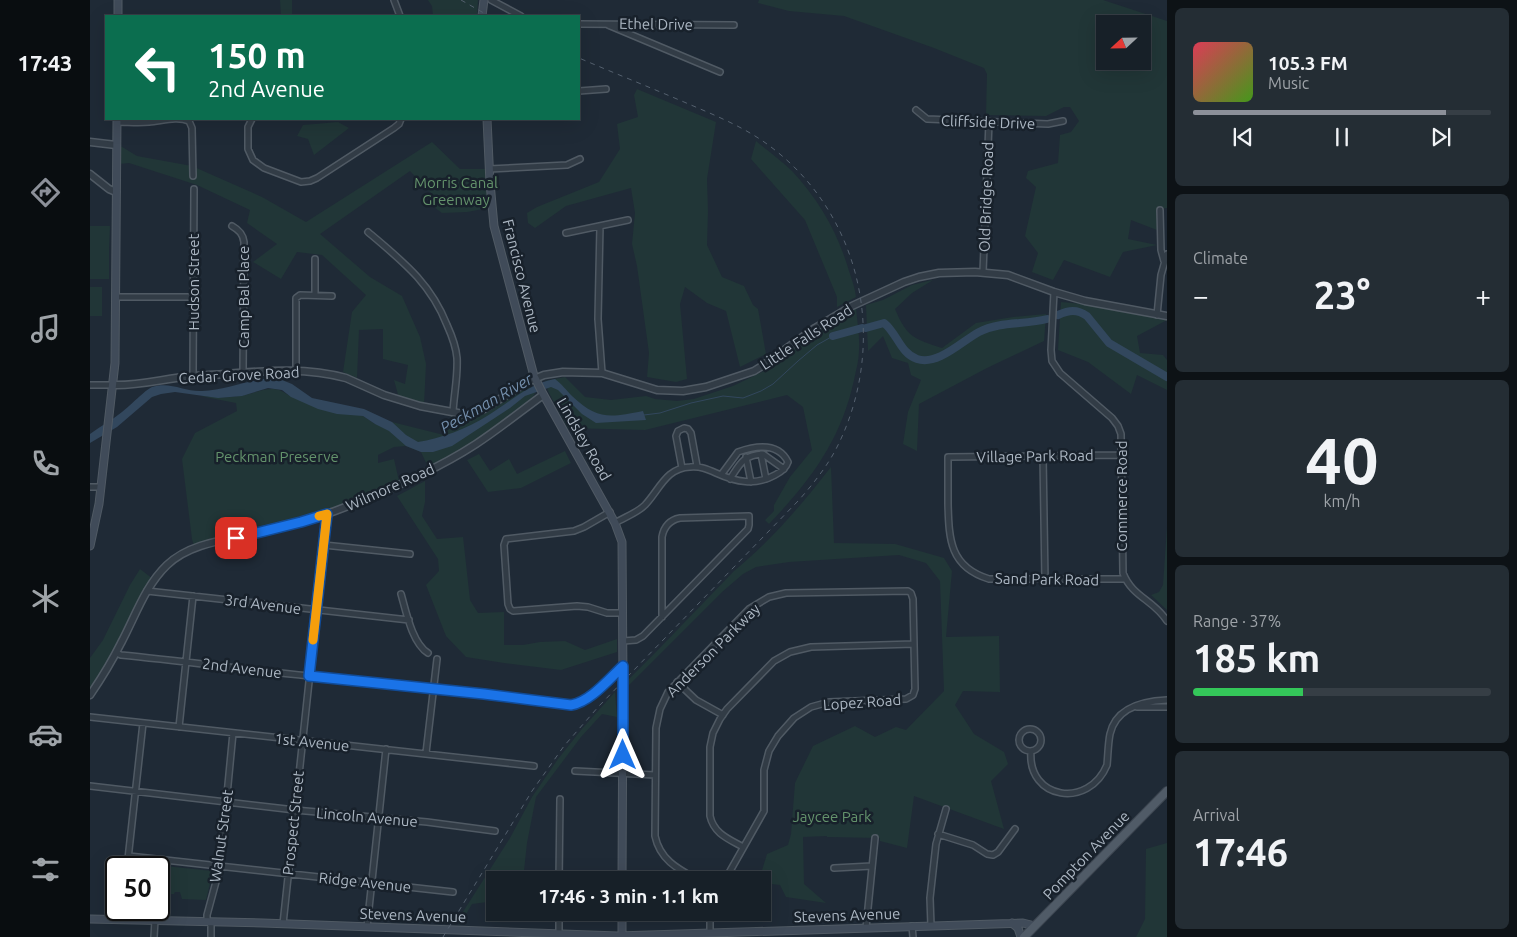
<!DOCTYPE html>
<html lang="en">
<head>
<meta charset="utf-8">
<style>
  :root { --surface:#172028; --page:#242d34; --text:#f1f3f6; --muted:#9ea3a8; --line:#363e45; --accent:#8c9099 }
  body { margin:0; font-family:Ubuntu,sans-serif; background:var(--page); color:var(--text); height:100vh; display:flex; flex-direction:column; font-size:19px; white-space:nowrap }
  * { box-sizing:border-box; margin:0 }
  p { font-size:16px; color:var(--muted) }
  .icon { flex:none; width:28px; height:28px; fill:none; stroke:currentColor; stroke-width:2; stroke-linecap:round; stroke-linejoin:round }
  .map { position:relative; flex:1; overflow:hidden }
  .drawer { display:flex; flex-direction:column; gap:8px; padding:8px; background:#0d1216; width:350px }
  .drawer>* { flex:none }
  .hud { position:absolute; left:15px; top:15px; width:475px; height:105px; border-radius:0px; box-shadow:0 5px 20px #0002,0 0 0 1px var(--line); background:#0b6e4f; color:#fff; overflow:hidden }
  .needle { width:32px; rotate:248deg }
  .buttons { position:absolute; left:1006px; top:15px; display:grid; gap:10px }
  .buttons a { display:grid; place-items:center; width:55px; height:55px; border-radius:0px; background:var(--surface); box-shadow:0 5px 20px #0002,0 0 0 1px var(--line); font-size:25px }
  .speed { position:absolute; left:15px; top:856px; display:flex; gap:10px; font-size:25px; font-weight:700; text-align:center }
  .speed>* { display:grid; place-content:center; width:65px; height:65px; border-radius:50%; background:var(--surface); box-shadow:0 5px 20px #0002,0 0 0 1px var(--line); line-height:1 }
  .speed .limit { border:2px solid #111; border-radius:8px; background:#fff; color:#111 }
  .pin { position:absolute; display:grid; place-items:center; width:42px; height:42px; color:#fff; margin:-21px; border-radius:10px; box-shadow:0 2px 8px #0006 }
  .me { position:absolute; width:55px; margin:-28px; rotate:0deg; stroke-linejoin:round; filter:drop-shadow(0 0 4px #0008) }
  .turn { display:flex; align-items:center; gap:18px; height:105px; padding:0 20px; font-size:22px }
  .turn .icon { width:65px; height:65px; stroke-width:2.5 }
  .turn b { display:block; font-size:35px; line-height:42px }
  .big { font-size:38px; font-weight:700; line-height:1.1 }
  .drawer .widget { flex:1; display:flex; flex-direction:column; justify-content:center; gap:8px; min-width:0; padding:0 18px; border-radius:8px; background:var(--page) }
  .drawer .dial { align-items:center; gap:0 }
  .dial b { font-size:65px; line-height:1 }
  .song { display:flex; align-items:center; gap:15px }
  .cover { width:60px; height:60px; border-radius:8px; background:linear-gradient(135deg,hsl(350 70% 55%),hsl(100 70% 35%)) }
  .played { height:5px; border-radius:2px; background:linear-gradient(90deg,var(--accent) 85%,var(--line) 85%) }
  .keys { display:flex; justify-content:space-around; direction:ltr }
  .heat { display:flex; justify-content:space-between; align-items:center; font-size:28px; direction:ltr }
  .charge { height:8px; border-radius:4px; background:linear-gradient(90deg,#34c759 37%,var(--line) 0) }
  .trip { position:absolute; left:396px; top:871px; width:285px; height:50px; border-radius:0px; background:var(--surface); box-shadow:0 5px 20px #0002,0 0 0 1px var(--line); font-weight:700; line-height:50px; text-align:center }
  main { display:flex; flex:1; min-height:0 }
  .dock { display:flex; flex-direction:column; width:90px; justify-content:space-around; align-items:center; background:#090d10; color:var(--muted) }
  .dock .icon { width:35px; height:35px }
  .dock .current { color:var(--accent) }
  .dock b { font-size:22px; color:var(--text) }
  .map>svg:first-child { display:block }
  .green { fill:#213637; fill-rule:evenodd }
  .water { fill:#32475d }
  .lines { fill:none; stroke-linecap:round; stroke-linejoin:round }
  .stream { stroke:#32475d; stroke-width:1 }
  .river { stroke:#32475d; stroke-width:8 }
  .minor-casing { stroke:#505a64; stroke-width:8 }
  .tertiary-casing { stroke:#505a64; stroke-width:9 }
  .secondary-casing { stroke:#505a64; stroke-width:9 }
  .primary-casing { stroke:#3c4550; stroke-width:10 }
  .minor { stroke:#323c46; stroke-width:5 }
  .tertiary { stroke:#323c46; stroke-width:6 }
  .secondary { stroke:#404b59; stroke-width:7 }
  .primary { stroke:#505b67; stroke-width:8 }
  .rail { stroke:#54606e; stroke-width:1; stroke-dasharray:5 5; stroke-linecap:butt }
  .route-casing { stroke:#114b97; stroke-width:12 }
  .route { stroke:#1a73e8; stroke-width:9 }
  .slow { stroke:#f59e0b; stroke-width:9 }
  .labels { text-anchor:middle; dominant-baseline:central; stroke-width:5; stroke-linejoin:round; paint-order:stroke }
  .street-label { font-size:15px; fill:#acb7c3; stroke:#18212b }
  .park-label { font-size:15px; fill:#64936c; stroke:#18212b }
  .water-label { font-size:16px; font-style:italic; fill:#748fac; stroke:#18212b }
</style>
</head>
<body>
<main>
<nav class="dock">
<b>17:43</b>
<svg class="icon current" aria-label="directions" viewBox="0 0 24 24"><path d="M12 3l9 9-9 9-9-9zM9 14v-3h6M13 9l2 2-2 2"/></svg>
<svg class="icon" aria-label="music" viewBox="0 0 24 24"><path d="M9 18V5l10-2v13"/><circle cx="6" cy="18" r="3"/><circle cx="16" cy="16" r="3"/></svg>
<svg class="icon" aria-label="phone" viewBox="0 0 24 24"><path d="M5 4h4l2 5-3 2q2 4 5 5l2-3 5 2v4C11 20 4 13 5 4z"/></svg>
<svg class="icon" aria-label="climate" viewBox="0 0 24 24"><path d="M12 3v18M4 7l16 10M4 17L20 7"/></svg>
<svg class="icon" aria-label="car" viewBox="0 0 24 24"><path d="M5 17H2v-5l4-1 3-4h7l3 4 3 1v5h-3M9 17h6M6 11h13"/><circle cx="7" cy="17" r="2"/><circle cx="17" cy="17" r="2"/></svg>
<svg class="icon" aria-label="filters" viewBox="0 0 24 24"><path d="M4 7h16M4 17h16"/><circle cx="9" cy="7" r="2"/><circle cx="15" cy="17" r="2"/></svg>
</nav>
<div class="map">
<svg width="1077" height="937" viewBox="0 0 1077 937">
  <rect width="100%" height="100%" fill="#1f2a36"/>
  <!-- green -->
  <path class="green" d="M190,0H202V16H191Z
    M338,0H388L387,16H343L342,6Z
    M669,0H1013L1077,21V208L1068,209L1067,230L1041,220L1038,239L1067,245L1033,252L1020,277L974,260L963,280L942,272L948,253L935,236L946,187L936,178L938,171L968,163L970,135L981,132L989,121L980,107H974L956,116L896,115L897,74L894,68L844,48L754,16L699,11L668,3ZM1015,24H1052V61H1015Z
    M547,89L626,122L617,179L618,211L617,245L632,277L654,286L663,305L668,309L676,354L650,367L636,311L617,303L595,287L590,304L597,379L586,382L557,377L559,353L547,266L542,244L545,213L541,188L476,206L445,228L438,223L437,213L447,207L509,182L530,149L527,124L548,117L544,95Z
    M248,122L259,128L224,155L218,139L207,136L213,125Z
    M666,141C678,151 691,160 702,171C729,200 748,233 759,271C762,280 765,288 766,297L747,307V297L715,220L661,159Z
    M342,142L370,169H395L398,208L377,212L352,213L344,207L342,194L320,171L230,234L280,277L312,296L330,337L336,364L334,405L309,398L304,380L315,384L318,365L293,359V329L269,330L267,378L253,372L262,312L276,295L232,255L207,252L191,279L163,262L187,244L157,223L160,210L107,185L39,163L29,164V145L47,156L102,166L172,197L216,222Z
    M0,226H20L19,250V279H0Z
    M843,280L822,293L805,309C817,338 825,339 852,348L886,323L923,317L956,314L954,341L897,368L829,404L827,451L813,444L818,412L831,380L821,375L818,363L802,358L793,336L778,351L776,305L793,300L822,285Z
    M0,287H12V316H0Z
    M971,302L993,304L1077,320L1047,336L1050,353L1073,355L1077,360V390L1047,375L1041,394L998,362L968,350Z
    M766,307C767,321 770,336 769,350C769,360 766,370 764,380C751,440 721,480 679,524L675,520L684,511V505L700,477L722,450L713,407L697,395L555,430L478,428L459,393L455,381L475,377L495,397L521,400L556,396L565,399L587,401L604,399L643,386L678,369L686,360L717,338Z
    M438,386L441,387L445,393L443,397L382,443L338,467L331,452L316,446L304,447L288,455V463L304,459L309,481L250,507L214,518L104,546L102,539L92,459L105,433L147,411L146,403L110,396C123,397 136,398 149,396C167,394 182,382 198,395L273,416L285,424L302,422L354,435L361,416L381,417L396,413Z
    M475,451L481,463L431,488L398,492L377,460L389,454L400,471L419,459L427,474Z
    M741,467L744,543L805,544L854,558L862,571L856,637L909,636L910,692L873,691L865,705L884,734L914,752L918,764L901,781L914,829L824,796L817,848L790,841V838L737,837V836L713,837L714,884L736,903L696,897L690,885L673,883L672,880H669L677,854L698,845L701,834L705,783L723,746L765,726L785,737L806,727L816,730L854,691L850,581L836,563L809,555L699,562L666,567L653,574L632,592L536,688V682L564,654L644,571C681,541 712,504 741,467Z
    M335,481V502L332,516L347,539L373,537L380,600L388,613L414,612V645H433L450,642L475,641L495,650L527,639V652L471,670L414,663L376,657L356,636L336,585L349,571L348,559L307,496Z
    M1077,527V610L1061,595L1069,592L1073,585Z
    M50,569L63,579L27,646L0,689V658L13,640L40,585Z
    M525,692L527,717L512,714L491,737L446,797L437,843L433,880H405V901L382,904L369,926L371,915L420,838L442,797L468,759L491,730Z
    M1077,843V937H1046L1055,919L1056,849Z
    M46,863L123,871L116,900L92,899L90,892H85L84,894H69V868L43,867V865Z"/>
  <!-- water -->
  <path class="water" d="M173,379L192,380L202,384L222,398L274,409L302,422L316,435L328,442C350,439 378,428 397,416C420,402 438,384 465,379C472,384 476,390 482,396C508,421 521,417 553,411L556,420L506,423L492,414L468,390L461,387L435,396L420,408L362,446L343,452H331L316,446L299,431L285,424L273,416L247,414L228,409L201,397L192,390L178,388L152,396L128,398L85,392L71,394L62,397L27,427L0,443V434C11,426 22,420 32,412C40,406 55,390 62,387C80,381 95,392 112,391C133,390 153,382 173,379Z"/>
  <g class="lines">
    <!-- stream -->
    <path class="stream" d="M554,415L570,413L601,403L633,396L653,398L671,391L683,384L708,361L727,345L743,336"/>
    <!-- river -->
    <path class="river" d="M968,315C979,310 987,309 997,316L1019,343L1077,377
      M776,328L794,323C807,333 810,353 827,359C848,366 872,341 889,332C910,321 935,325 957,319
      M743,336L772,328"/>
    <defs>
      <path id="minor" d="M304,0L310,16
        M401,0L431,16
        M489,24L644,25
        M518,25L630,72
        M489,91L516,89
        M826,110L837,119L958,124L973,121
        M162,119L158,127V149L163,160L174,168L211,182L220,181L227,178L304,128L309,124L311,119
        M27,122C38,122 49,123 59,122C72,121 87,116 99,121L102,128L103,176
        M399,169L477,165L490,159
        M1070,210L1071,250L1074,261
        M142,226C149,230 153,234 154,242L153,373
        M510,226L508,319L512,373
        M278,232C312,261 340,282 357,325C362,336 366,346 367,358C368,376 364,394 363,412
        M476,233L538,220
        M893,272L899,122
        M964,292L961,350L962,361L970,373L1022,418L1028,426L1031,434L1033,573C1042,597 1064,600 1077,621
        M225,295V259
        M26,297H103
        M1067,315L1071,275L1077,254
        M206,370V298L210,295L242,296
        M103,376L104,189
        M0,385H23
        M671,454L676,479
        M1031,455L858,457C858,473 858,488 858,504C859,540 860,567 899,579H1035
        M953,456L955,580
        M656,457L661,482
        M592,468L586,436L588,431L594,428L598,429L601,433L607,466
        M640,479C650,464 653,455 673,454L694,469
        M0,487H11
        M520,512L494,527L484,531L416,539L414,545L418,604L420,609L423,611L487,606L498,607L517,613H533
        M525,523C535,517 547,513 555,505C570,489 576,468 600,467C610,466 617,469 626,473C646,482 665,486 685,475C691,472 696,468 698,462C688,442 665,446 648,452L631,475
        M234,545L320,554
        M57,591L319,620
        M311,594C316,611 322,643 338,653
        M533,641L546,640L553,636L658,529L659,525V516L590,518C580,520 574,526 572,537V617
        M26,653L31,655C94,661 157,670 220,676C307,684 394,694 481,705C500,702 519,679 533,666
        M587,682L606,700L633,715
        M1047,707H1077
        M0,717L444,766
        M89,727L103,596
        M929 740a11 11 0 1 1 22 0a11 11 0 1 1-22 0Z
        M941,751C937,800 999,809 1017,765C1018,755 1018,744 1020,734C1026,707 1054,701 1077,700
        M336,753L347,659
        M485,771L565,775
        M0,786L205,810L337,822L405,831
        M848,834L883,845L897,854L903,855L908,852L925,829
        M653,847C639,839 624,834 620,816V747L623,733L630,719L637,709L684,661L700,652L721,647L824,644
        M39,856L363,892
        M38,859L53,723
        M744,868L782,866
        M469,880L470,799
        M608,880C588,869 570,860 565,836L566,728L570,709L578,692L659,609L679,597L696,593L818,591L821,593L823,599L825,689L823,695L816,699L739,702L721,707L704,718L688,736L679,751L674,770V811L635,880
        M620,912V933
        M193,924L237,514
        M822,926L823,937
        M841,926L840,898L846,844L856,809
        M277,927L296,749
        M776,928L785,838
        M469,934V912
        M64,937L65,920
        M121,937V925L117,919V915L130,867L143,733"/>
      <path id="tertiary" d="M0,142L26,145
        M0,174L19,189L26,192
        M23,385C50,386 76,378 103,376C154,374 206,364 256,378L294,395L330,406L373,414L386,412L394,409L437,382L454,375L473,372L512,373L567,390L593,391L616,387L664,371L672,366L725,328L762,306L814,282L829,277L849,273L885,272L918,275L964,292L995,301L1077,316
        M0,695C11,679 22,661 31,643C45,617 55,586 77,565C101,542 138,540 169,533C195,527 221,520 245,511C293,493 343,472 386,444C409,429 431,411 453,395"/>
      <path id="secondary" d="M28,16V0
        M392,16L394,0
        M397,119L400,183L404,226L444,376L452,392L525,523L532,542L533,681L532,880
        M0,546L9,504L25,363L27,119
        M532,912V937
        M0,919L173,923L528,936L933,923L945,926
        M922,923L928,928L931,937"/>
      <path id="primary" d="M934,937L1077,791"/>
    </defs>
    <!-- minor casing -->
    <use href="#minor" class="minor-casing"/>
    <!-- tertiary casing -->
    <use href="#tertiary" class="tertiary-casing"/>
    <!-- secondary casing -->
    <use href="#secondary" class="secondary-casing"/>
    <!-- primary casing -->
    <use href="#primary" class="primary-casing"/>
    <!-- minor -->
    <use href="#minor" class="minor"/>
    <!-- tertiary -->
    <use href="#tertiary" class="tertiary"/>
    <!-- secondary -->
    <use href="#secondary" class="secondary"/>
    <!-- primary -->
    <use href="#primary" class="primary"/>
    <!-- rail -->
    <path class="rail" d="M371,0L399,16
      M353,937L442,791L474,746L509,706L709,500C723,484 735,469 745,451C799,348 775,218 681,147C655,127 624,115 594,102C559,87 524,73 489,58"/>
  </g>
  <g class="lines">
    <defs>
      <path id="route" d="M146,538L211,522L237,514L219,676L394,694L481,705C500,702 519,679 533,666V755"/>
    </defs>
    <!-- route casing -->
    <use href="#route" class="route-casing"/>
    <!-- route -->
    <use href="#route" class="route"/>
    <!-- slow -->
    <path class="slow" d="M223,640L237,514L229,516"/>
  </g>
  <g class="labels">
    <!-- street labels -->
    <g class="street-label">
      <text transform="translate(566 24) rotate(1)">Ethel Drive</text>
      <text transform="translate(898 122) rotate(2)">Cliffside Drive</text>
      <text transform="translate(896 197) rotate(-88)">Old Bridge Road</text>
      <text transform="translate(432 276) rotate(76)">Francisco Avenue</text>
      <text transform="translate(103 282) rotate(-90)">Hudson Street</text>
      <text transform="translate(153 297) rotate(-90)">Camp Bal Place</text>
      <text transform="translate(716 337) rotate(-33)">Little Falls Road</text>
      <text transform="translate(149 375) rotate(-3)">Cedar Grove Road</text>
      <text transform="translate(494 439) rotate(60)">Lindsley Road</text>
      <text transform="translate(945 456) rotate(-1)">Village Park Road</text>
      <text transform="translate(300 487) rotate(-24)">Wilmore Road</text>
      <text transform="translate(1031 496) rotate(-90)">Commerce Road</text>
      <text transform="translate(957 579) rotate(1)">Sand Park Road</text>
      <text transform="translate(173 604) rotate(7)">3rd Avenue</text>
      <text transform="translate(623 650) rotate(-45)">Anderson Parkway</text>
      <text transform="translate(152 668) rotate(7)">2nd Avenue</text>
      <text transform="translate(772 702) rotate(-4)">Lopez Road</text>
      <text transform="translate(222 742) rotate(6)">1st Avenue</text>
      <text transform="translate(277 817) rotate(5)">Lincoln Avenue</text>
      <text transform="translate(203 823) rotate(-84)">Prospect Street</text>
      <text transform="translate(131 836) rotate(-82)">Walnut Street</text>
      <text transform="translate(996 855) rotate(-46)">Pompton Avenue</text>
      <text transform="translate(275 882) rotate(6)">Ridge Avenue</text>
      <text transform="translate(323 915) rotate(2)">Stevens Avenue</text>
      <text transform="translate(757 915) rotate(-2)">Stevens Avenue</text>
    </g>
    <!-- park labels -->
    <g class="park-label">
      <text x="366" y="182">Morris Canal<tspan x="366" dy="17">Greenway</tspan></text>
      <text x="187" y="456">Peckman Preserve</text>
      <text x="742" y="816">Jaycee Park</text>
    </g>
    <!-- water labels -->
    <g class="water-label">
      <text transform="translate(396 403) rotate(-30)">Peckman River</text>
    </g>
  </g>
</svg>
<div class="buttons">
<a><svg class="needle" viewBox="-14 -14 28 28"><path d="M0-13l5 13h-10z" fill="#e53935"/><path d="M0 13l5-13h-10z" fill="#9ea3a8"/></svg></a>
</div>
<div class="speed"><div class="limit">50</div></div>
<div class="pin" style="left:146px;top:538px;background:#d93025"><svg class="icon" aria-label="arrive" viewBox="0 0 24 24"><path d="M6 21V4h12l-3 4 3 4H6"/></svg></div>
<svg class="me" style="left:533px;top:755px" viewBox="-20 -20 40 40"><path d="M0-17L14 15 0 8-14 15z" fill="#1a73e8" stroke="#fff" stroke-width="4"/></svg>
<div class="trip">17:46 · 3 min · 1.1 km</div>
<div class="hud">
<div class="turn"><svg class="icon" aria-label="left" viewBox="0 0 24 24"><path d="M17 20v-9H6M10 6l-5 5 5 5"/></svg><div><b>150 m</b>2nd Avenue</div></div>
</div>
</div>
<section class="drawer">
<div class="widget">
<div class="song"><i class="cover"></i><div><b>105.3 FM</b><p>Music</p></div></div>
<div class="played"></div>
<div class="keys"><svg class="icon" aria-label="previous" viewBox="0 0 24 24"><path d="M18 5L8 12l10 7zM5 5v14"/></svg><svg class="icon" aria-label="pause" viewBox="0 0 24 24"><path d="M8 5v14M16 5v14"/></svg><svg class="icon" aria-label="next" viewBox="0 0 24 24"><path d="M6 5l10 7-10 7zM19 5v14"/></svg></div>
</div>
<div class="widget"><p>Climate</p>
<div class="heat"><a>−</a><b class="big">23°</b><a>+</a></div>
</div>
<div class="widget dial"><b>40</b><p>km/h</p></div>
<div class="widget"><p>Range · 37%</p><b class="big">185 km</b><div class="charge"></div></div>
<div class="widget"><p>Arrival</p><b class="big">17:46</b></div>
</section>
</main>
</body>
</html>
